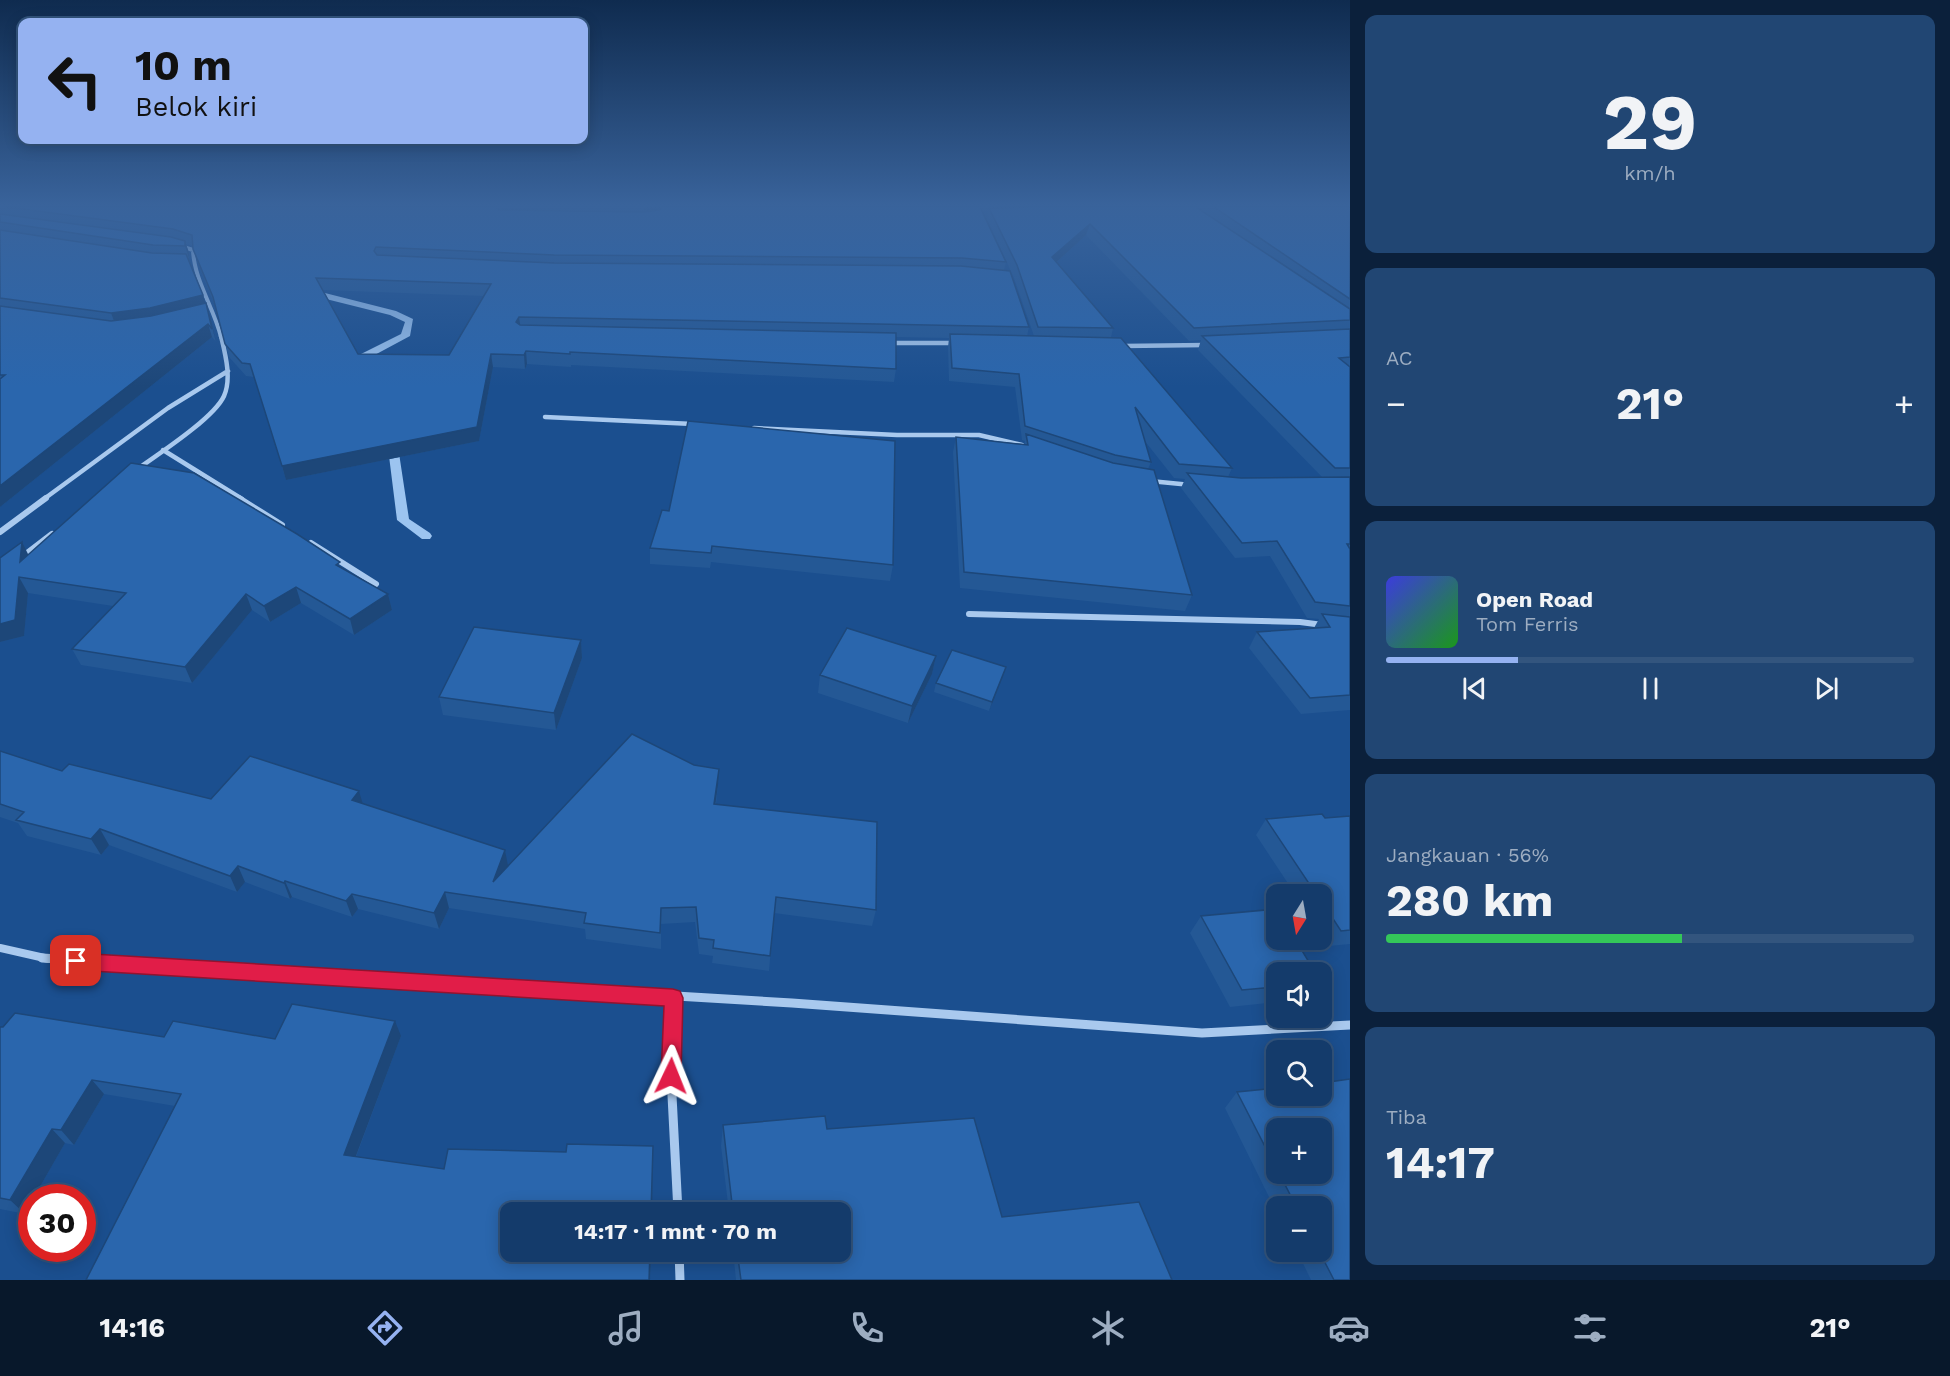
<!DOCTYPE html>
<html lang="id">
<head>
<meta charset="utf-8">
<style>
  :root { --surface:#143b6b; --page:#214673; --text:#f1f3f6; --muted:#9dadc1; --line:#33557e; --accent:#95b2f1 }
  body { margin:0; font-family:"Work Sans",sans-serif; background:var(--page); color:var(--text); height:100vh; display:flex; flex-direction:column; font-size:22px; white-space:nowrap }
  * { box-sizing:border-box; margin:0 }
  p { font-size:20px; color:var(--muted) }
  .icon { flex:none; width:33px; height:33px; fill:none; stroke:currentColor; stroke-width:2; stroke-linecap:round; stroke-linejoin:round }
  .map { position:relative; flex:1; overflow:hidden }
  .drawer { display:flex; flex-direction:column; gap:15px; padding:15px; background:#0b203b; width:600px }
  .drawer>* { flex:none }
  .top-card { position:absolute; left:18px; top:18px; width:570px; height:126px; border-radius:12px; box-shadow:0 3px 15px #0003,0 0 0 2px var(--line); background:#95b2f1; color:#111; overflow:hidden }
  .needle { width:39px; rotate:191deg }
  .buttons { position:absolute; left:1266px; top:884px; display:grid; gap:12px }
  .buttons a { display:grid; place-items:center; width:66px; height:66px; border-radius:12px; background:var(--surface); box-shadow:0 3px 15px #0003,0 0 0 2px var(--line); font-size:30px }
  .speed { position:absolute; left:18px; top:1184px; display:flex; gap:12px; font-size:30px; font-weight:700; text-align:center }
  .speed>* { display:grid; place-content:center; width:78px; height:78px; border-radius:50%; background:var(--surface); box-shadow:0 3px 15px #0003,0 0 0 2px var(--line); line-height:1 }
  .speed .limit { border:9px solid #d22; background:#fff; color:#111 }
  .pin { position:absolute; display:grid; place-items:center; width:51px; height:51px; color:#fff; margin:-26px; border-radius:12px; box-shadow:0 3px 9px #0006 }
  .me { position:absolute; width:66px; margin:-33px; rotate:2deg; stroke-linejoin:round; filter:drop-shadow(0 0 4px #0008) }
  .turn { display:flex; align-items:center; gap:21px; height:126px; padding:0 18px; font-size:27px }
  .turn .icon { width:78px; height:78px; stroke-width:2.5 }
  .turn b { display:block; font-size:42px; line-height:51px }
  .big { font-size:45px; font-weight:700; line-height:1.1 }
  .drawer .card { flex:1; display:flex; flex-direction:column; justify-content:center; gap:9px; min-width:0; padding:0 21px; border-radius:12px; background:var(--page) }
  .drawer .dial { align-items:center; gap:0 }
  .dial b { font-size:78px; line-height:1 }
  .song { display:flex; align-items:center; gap:18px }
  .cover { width:72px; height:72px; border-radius:9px; background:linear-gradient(135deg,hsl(240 70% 55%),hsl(120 70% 35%)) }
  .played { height:6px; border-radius:3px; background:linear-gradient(90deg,var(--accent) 25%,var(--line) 25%) }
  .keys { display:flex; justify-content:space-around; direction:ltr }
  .heat { display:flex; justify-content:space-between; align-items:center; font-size:33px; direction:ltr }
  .charge { height:9px; border-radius:4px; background:linear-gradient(90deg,#34c759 56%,var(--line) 0) }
  .trip { position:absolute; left:500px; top:1202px; width:351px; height:60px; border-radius:12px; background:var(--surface); box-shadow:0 3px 15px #0003,0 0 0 2px var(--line); font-weight:700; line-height:60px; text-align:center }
  .dock { display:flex; height:96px; justify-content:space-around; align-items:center; background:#08182b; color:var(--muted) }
  .dock .icon { width:42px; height:42px }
  .dock .on { color:var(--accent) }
  .dock b { font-size:27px; color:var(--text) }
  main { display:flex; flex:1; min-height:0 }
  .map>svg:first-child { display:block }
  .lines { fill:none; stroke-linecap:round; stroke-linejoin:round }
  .stream { fill:#9cc4f0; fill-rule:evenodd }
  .minor-far4 { stroke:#a9c9ee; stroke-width:4 }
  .minor-far3 { stroke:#a9c9ee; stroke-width:4.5 }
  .minor-far2 { stroke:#a9c9ee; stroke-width:6 }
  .minor-far1 { stroke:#a9c9ee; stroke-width:8 }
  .minor { stroke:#a9c9ee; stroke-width:9 }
  .wall { fill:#245895; fill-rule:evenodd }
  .shaded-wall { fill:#1d4779 }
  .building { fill:#2a66ad; stroke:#1d4779; stroke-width:1.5; fill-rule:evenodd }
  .route { fill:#e11d48; stroke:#92132f; stroke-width:1.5 }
</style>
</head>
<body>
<main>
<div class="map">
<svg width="1350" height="1280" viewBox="0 0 1350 1280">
  <rect width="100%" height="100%" fill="#1b4f8f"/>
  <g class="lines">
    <!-- stream -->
    <path class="stream" d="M316,285L319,286L321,292L396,311L413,319L410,336L356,365H350L348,363L353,358L401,334L405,322L390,315L314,296L312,288Z
      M392,437L397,440L409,519L430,533L432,536L430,539H422L397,520L387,440Z"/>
    <!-- minor-far4 -->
    <path class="minor-far4" d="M180,246L193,250C194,280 214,308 221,337"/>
    <!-- minor-far3 -->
    <path class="minor-far3" d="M889,343H957
      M1123,346L1206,345
      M545,417L693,424
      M754,428L897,435H979L1022,445
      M163,450L242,499
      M139,468C160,453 214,418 224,396C232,378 225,353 221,336
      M1150,481L1191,485
      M44,499L168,408L228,371"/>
    <!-- minor-far2 -->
    <path class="minor-far2" d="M239,498L282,525
      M0,532L46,498
      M311,543L376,584
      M22,557L52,534
      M969,614L1300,622L1323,625"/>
    <!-- minor-far1 -->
    <path class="minor-far1" d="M0,948L49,959"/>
    <!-- minor -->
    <path class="minor" d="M42,958L792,1003L1202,1033L1350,1025
      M673,998L671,1076L678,1212
      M679,1251L680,1280"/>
  </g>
  <!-- wall -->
  <path class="wall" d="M0,207H1350V710L1301,714L1249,648L1257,632L1314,628L1319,619L1307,618L1270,556L1235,558L1181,488L1185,479L1174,478L1144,440L1151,462L1148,469L1192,595L1185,611L960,588L953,452L956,437L1024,444L1025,441L1022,440L1015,387L949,381L948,347L949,338L896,337V369L894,382L571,365V367L527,364L525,369L493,367L479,441L286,480L254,377L246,376L229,357L215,306L197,261L193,246L186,244L189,253V258H188L206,303L216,342L212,337L0,507ZM981,210L988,211L987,219L1014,278L1034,336H1027L1029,327L1004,270L1006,262ZM1086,235L1189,341L1201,340L1198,350L1322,477L1241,478L1228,477L1232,468L1111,337L1113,328L1057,262ZM323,290L484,296L449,355L358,354Z
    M662,510L893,565L890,581L711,562L710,568L650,564V548Z
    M29,554L341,568L388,594L392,610L354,635L301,603L270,622L252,610L192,683L81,665L72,649L113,606L28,593L24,636L0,642V558Z
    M581,640L582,658L556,730L443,715L439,697Z
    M936,656L932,674L908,723L818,693L820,675Z
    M1006,667L1003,676L989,711L934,692L936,683Z
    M0,751L62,771L211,799L363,803L505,850L507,867L694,765L719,769L718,785L716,804L876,910L872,926L774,913L769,971L712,963L713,956L699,954L695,922L661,924V949L586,939L585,929L449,908L439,929L358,909L352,917L292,897L290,899L245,882L237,892L109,845L101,855L27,836L18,823L0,817Z
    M1350,816V944L1329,946L1322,935V894H1295L1256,835L1266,819L1325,818Z
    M1201,916L1276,972V1002L1230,1007L1190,933Z
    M0,1027L164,1037L275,1039L401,1036L356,1157L444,1169L566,1152L653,1146L652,1212H510L651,1251L650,1280H86L175,1106L104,1094L74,1145L65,1143L34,1197H32L25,1214L0,1209Z
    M1350,1079V1280H1311L1297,1251H1322V1206H1276V1211L1225,1108L1237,1092L1276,1088V1095H1322V1083ZM1276,1128H1322V1173H1276Z
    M723,1125L827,1129L1002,1217L1172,1280H736L733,1251H840V1212H729L721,1146Z"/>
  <!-- shaded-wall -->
  <path class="shaded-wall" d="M644,207H665L656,214L644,215Z
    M1090,224L1086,235L1049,269L1052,257Z
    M185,241L189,253V258L185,246Z
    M203,295L210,316L216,342L207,308L116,326L111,313Z
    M519,317L521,330L516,322Z
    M208,324L212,337L0,507V486Z
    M526,351L527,364L525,369L524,355Z
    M491,354L493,367L479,441L286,480L282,466Z
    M22,542L30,558L20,562Z
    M19,577L28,593L24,636L0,642V624Z
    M296,587L301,603L270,622L264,606Z
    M246,594L252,610L192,683L185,667Z
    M388,594L392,610L354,635L350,619Z
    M581,640L582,658L556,730L554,713Z
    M936,656L932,674L908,723L912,706Z
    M1006,667L1003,676L989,711L992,702Z
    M719,769L718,785L713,820L714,804Z
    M359,791L364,808L352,800Z
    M100,829L109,845L101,855L91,839Z
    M505,850L508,866L496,898L493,882Z
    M238,866L245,882L237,892L230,876Z
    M285,881L292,897L290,899L284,883Z
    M445,892L449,908L439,929L434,913Z
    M352,894L358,909L352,917L346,901Z
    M395,1021L401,1036L351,1169L344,1155Z
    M92,1080L104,1094L74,1145L61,1130Z
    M52,1129L65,1143L34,1197H32V1202L25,1214L10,1200Z
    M653,1146L652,1212H651Z
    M650,1251H651L650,1280H649Z"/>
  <!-- building -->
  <path class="building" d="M7,207H496L499,210L644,212L659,210L663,207H980L1006,262L962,258L554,255L376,247L374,251L377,255L554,263L961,266L1010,271L1029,327L519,317L516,322L520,325L896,333V369L570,352V354L526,351L524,355L491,354L477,427L282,466L250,364L242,363L225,344L213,297L193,249L192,235L173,229ZM316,278L491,284L449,355L358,354Z
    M1033,207H1196L1350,309V320L1194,328L1090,224L1052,257L1113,328L1038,327L1017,265L989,208Z
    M1214,207H1350V299Z
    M0,214L171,237L185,241V246L153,245L0,222Z
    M0,230L152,253L186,254L203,295L150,308L111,313L0,298Z
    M206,303L212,329L208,324L0,486V379L5,375H0V306L111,321L151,316Z
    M1350,329V357L1339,358L1350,367V468H1335L1202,336Z
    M950,334L1121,338L1232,468L1179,464L1135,407L1151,462L1115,455L1025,426L1019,374L952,368Z
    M688,421L895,441L893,565L712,546L711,553L650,548L662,510L669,511Z
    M1026,434L1113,463L1154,470L1192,595L964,572L956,437L1028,445Z
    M131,463L194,473L297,534L340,562L336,565L388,594L350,619L296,587L264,606L246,594L185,667L72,649L126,593L19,577L15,620L0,624V558L22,542L20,562Z
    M1187,473L1241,478L1350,477V544H1347L1350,549V606L1315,602L1277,541L1242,543Z
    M1322,614L1350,617V695L1310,698L1257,632L1330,627Z
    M474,627L581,640L554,713L439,697Z
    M847,628L936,656L912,706L820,675Z
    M952,650L1006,667L992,702L936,683Z
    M632,734L694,765L719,769L714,804L877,822L876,910L776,897L770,956L713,948L714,940L699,938L696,907L661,908L660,933L584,923L586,913L445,892L434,913L352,894L346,901L285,881L284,883L238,866L230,876L100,829L91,839L16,820L24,812L0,804V751L62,771L69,764L211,799L250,756L359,791L352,800L505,850L493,882Z
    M1322,814L1325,818L1350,816V930L1341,931L1322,902V894H1316L1266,819Z
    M1276,909V939H1295L1315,972H1276V987L1242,990L1201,916Z
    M292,1004L395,1021L344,1155L444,1169L448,1149L566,1152L567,1144L653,1146L651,1212H510V1251H650L649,1280H86L181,1094L92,1080L61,1130L52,1129L10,1200L0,1198V1027H3L15,1013L164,1037L173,1021L275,1039Z
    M1350,1079V1280H1334L1319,1251H1322V1206H1296L1279,1173H1322V1128H1276V1168L1237,1092L1276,1088V1095H1322V1083Z
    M825,1116L827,1129L974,1118L1002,1217L1139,1202L1172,1280H741L737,1251H840V1212H733L723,1125Z"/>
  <!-- sky -->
  <linearGradient id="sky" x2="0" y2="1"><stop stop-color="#0f2b4f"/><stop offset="0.53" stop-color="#39639b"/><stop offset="1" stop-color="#39639b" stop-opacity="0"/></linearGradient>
  <rect width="1350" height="387" fill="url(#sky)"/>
  <!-- route -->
  <path class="route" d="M76,953L673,989L680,991L683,998L681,1076L678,1083L671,1086L664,1083L661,1076L664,1006L76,970L70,967L67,961L70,956Z"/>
</svg>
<div class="buttons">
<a><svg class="needle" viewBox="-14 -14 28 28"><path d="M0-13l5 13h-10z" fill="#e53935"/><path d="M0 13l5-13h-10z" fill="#9dadc1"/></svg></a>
<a><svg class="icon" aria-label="sound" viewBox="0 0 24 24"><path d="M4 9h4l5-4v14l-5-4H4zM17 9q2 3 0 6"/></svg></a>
<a><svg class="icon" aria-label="search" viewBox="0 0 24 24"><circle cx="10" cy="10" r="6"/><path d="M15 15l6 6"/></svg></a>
<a>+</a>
<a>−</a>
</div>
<div class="speed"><div class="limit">30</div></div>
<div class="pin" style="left:76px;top:961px;background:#d93025"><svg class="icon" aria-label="arrive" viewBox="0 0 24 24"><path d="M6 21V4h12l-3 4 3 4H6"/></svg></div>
<svg class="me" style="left:671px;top:1076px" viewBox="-20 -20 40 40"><path d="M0-17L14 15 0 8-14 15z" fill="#e11d48" stroke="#fff" stroke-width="4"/></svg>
<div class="trip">14:17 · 1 mnt · 70 m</div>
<div class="top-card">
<div class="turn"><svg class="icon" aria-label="left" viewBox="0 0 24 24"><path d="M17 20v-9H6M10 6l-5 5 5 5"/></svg><div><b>10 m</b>Belok kiri</div></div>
</div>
</div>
<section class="drawer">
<div class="card dial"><b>29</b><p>km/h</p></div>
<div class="card"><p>AC</p>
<div class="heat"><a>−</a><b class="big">21°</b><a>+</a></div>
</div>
<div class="card">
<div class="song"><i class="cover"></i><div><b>Open Road</b><p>Tom Ferris</p></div></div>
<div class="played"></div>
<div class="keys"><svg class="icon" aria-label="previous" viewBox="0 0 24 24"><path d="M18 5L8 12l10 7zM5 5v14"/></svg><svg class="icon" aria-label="pause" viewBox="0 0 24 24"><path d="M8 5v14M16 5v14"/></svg><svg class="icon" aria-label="next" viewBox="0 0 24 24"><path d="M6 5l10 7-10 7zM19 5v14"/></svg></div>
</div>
<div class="card"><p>Jangkauan · 56%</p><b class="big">280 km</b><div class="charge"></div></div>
<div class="card"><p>Tiba</p><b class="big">14:17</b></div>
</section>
</main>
<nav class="dock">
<b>14:16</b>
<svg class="icon on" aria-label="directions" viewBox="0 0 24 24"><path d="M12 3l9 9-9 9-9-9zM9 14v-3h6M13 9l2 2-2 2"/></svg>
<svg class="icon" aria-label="music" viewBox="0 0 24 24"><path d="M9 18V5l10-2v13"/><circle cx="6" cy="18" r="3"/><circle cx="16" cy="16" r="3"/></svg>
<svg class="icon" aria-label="phone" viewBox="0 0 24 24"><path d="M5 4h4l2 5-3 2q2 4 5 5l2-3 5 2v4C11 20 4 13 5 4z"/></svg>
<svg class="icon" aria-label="climate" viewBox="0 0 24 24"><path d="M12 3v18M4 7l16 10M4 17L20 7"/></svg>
<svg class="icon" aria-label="car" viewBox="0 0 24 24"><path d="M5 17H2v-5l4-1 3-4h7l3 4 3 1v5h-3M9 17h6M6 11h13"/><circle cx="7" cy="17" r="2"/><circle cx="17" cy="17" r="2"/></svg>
<svg class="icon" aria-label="filters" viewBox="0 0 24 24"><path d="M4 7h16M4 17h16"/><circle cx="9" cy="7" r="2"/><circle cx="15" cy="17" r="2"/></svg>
<b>21°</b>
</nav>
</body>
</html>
